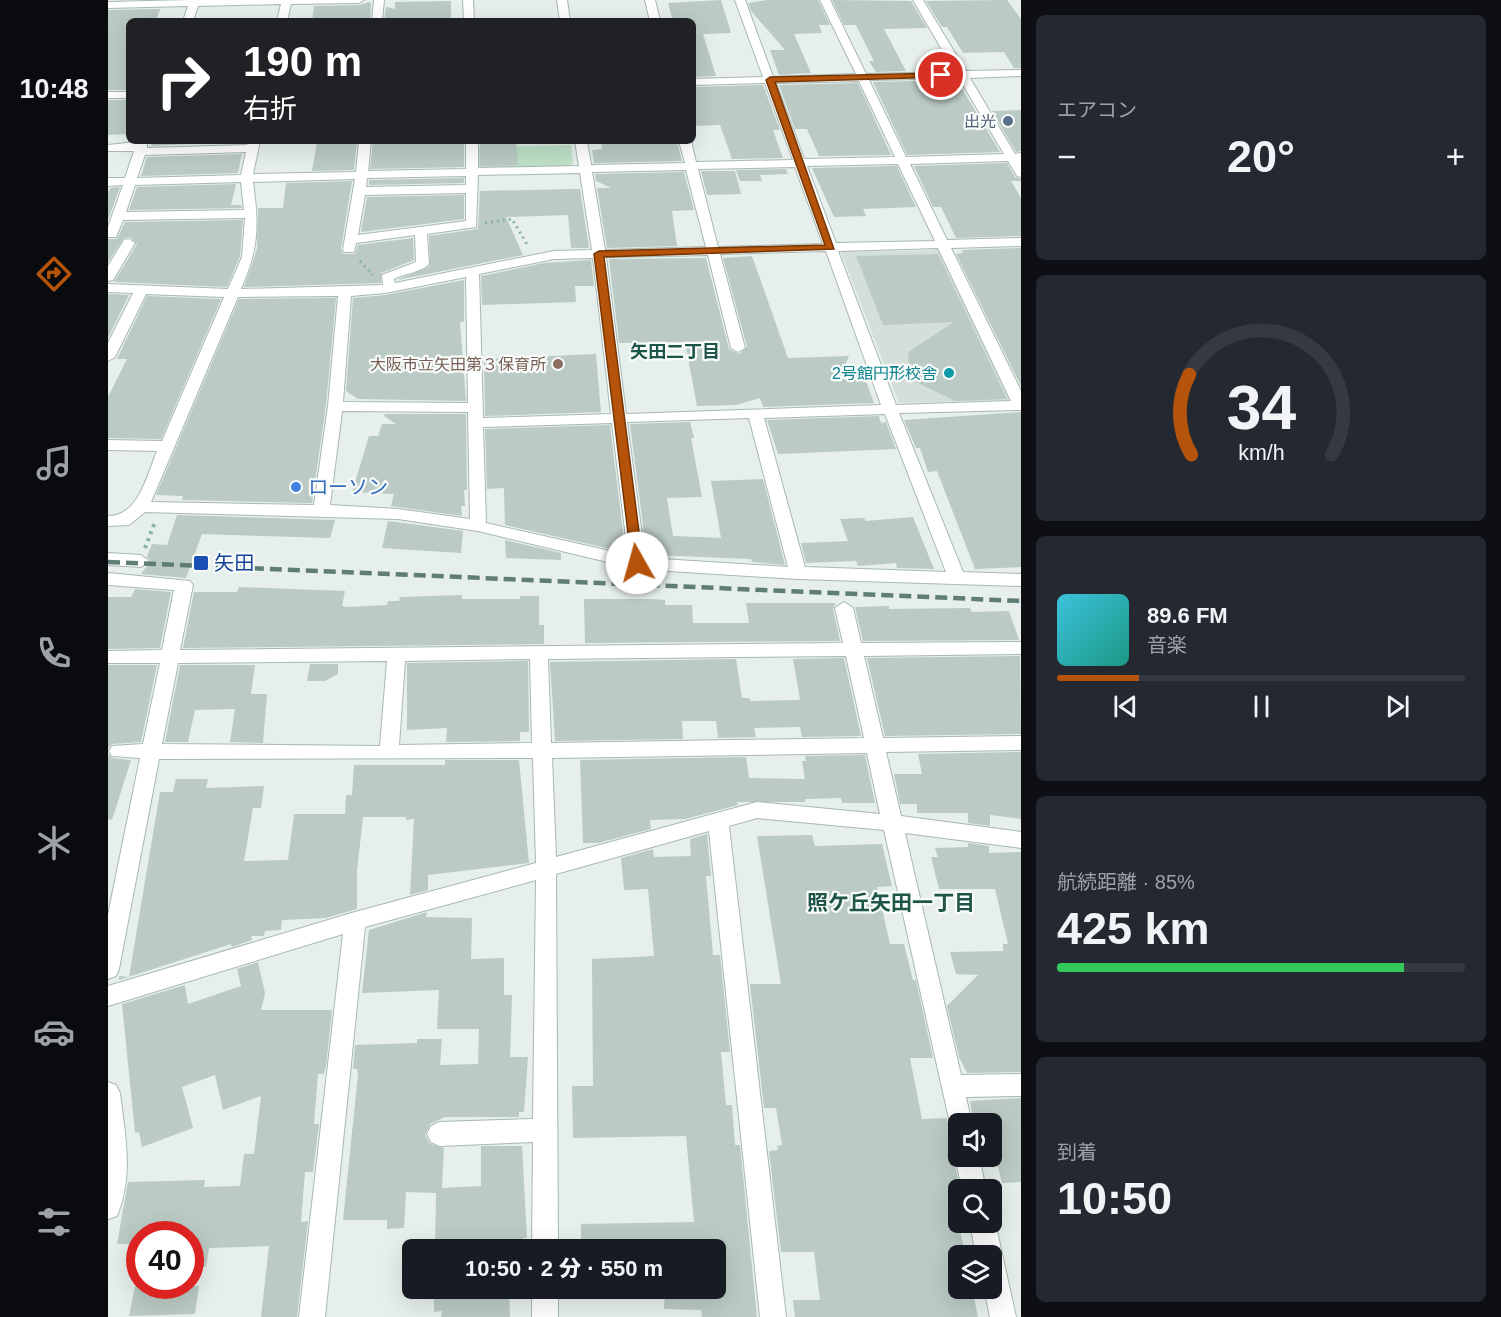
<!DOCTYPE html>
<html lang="ja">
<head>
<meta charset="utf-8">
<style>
  :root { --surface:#171b24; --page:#242831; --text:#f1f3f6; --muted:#9ea1a6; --line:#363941; --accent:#b45309 }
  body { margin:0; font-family:Arial,"Noto Sans JP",sans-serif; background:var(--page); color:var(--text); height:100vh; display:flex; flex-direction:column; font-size:22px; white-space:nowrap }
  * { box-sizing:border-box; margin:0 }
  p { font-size:20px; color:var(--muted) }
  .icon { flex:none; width:33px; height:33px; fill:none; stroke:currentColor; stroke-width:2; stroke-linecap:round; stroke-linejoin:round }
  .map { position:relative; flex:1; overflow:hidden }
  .drawer { display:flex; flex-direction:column; gap:15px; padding:15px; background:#0d0f14; width:480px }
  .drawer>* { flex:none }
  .hud { position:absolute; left:18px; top:18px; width:570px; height:126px; border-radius:9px; box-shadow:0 6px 24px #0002; background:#202124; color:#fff; overflow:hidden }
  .fabs { position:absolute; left:840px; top:1113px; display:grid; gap:12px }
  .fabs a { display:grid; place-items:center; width:54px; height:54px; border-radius:9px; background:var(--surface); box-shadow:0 6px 24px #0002; font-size:30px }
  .speed { position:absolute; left:18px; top:1221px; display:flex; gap:12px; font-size:30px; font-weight:700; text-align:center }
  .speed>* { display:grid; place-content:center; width:78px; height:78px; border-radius:50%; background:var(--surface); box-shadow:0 6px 24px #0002; line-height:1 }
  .speed .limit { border:9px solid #d22; background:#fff; color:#111 }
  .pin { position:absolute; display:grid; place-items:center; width:51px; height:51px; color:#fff; margin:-26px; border:3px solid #fff; border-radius:50%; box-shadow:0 2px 6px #0007 }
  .me { position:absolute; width:66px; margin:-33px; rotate:353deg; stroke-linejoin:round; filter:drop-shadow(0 0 4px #0008) }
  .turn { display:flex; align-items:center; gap:21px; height:126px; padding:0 18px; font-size:27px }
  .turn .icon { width:78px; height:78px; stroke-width:2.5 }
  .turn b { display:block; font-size:42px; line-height:51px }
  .big { font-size:45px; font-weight:800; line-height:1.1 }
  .drawer .card { flex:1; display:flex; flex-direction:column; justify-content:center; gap:9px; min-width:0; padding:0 21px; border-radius:9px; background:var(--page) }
  .drawer .dial { align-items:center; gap:0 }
  .dial svg { height:156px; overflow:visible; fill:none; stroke:var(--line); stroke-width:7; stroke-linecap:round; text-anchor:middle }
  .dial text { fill:var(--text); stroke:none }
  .song { display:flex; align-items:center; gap:18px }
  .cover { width:72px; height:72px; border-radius:9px; background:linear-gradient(135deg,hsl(190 70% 55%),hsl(170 70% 35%)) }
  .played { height:6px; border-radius:3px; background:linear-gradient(90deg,var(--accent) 20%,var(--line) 20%) }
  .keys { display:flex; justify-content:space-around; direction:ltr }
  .heat { display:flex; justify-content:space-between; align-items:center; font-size:33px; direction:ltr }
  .charge { height:9px; border-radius:4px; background:linear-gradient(90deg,#34c759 85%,var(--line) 0) }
  .trip { position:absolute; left:294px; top:1239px; width:324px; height:60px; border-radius:9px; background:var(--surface); box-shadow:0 6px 24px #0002; font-weight:800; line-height:60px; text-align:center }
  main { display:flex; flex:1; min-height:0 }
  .dock { display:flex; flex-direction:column; width:108px; justify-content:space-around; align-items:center; background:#090b0e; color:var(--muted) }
  .dock .icon { width:42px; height:42px }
  .dock .selected { color:var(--accent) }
  .dock b { font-size:27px; color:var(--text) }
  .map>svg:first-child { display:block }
  .built { fill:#d4dfda }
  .green { fill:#bfe0c8 }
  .building { fill:#bbcac4 }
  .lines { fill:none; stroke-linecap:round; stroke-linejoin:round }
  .minor-casing { stroke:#a8b8b2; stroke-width:2 }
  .path-far1 { stroke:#86b3a5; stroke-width:3; stroke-dasharray:2 4; stroke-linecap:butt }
  .path { stroke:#86b3a5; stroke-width:4; stroke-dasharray:3 4.5; stroke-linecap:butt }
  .minor { fill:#fff; fill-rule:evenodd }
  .rail { stroke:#5f7d75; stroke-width:4.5; stroke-dasharray:12 6; stroke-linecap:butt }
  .route { fill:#b45309; stroke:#753606; stroke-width:1.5 }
  .service-dot { fill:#5c6f8a; stroke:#f7fbf9; stroke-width:2 }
  .education-dot { fill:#8d6e63; stroke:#f7fbf9; stroke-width:2 }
  .culture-dot { fill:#0f9aa8; stroke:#f7fbf9; stroke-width:2 }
  .shop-dot { fill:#3f7fe0; stroke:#f7fbf9; stroke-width:2 }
  .transit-dot { fill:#1a4fb4; stroke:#f7fbf9; stroke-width:2 }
  .labels { text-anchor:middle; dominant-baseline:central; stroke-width:4.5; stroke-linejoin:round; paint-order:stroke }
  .far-service-label { font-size:16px; fill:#4e5e75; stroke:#f7fbf9; text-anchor:end }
  .far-education-label { font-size:16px; fill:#785e54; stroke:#f7fbf9; text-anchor:end }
  .far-culture-label { font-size:16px; fill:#0d838f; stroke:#f7fbf9; text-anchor:end }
  .far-neighbourhood-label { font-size:18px; font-weight:bold; fill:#1f5548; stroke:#f7fbf9 }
  .shop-label { font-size:20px; fill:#366cbe; stroke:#f7fbf9; text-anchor:start }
  .transit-label { font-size:20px; fill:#164399; stroke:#f7fbf9; text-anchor:start }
  .neighbourhood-label { font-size:21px; font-weight:bold; fill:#1f5548; stroke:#f7fbf9 }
</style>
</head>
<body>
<main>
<nav class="dock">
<b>10:48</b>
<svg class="icon selected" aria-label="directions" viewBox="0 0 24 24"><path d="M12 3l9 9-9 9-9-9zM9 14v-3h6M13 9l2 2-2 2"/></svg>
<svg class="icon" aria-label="music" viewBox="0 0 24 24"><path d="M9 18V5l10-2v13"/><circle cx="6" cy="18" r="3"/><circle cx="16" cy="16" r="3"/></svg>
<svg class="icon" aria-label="phone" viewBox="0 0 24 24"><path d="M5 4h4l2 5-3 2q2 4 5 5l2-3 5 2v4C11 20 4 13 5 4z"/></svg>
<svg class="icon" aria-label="climate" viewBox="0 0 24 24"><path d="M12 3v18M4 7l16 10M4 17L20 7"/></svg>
<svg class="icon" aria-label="car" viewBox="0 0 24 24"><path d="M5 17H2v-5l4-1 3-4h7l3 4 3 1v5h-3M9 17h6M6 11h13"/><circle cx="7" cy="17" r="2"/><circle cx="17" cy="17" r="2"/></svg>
<svg class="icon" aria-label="filters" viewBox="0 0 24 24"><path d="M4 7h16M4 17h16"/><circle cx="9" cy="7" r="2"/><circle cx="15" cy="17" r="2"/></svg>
</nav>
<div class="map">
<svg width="913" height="1317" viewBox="0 0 913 1317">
  <rect width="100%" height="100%" fill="#e6efeb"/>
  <!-- built -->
  <path class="built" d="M836,250L906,400L791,403L733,252Z"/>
  <!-- green -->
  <path class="green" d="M463,145L465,163L461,166L376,168L371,166V147Z"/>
  <!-- building -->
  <path class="building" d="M613,0L623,33L595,34L608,76L585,77V21H565L560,3Z
    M659,0H710L722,25H711L714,33L686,34L703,73L671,75L662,50H677L643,11L640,3Z
    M724,0L803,1L819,28L776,29L798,71L768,72L761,61H766L748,25H736Z
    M899,0L913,19V68H906L896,52L855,53L839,27H834L818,1Z
    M343,1V19L276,21L278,7L287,9V2Z
    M261,2L263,3L262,21H204L206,6L251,5Z
    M52,9L48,21H21V90H0V10Z
    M849,80L892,152L799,155L765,82Z
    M750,83L783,155L711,156L699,129H687L671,85Z
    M655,85L672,130H665L675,158L624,159L612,125L585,126V87Z
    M0,100H21V134L0,135Z
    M913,110V151L908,152L884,111Z
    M45,141H137L43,146Z
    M240,141H249L246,170L204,171L209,142Z
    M265,141H356V167L262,169Z
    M372,141H408L410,165L372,166Z
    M493,141H569L574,161L486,163L484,150L494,149Z
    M134,154L130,173L33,176L39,157Z
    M899,163L907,177L913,179V181H903L913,198V236L848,238L833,207H825L806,166Z
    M789,166L808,207L755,209L758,216L726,217L704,168Z
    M678,169L680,174L652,175L654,181H632L628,170Z
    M593,171H627L633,194L599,195Z
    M576,172L586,210L564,211L569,246L499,248L489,188H503L488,181L487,174Z
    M356,178V183L261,185V180Z
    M244,181L233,249L235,254H247L250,245L305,238L306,260L273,273V283L136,287L149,249L150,208H175L178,183Z
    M128,184L123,205H133L134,208L21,210L29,187Z
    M12,187L0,220V193L2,188Z
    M464,189H472L481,248H463L460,215L398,217L415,255L289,280L322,266L321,236L370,229L372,191Z
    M356,195V219L253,232L259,197Z
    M135,220L132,256L119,287L6,282L29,244L22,237L16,238L0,262V239H9L17,222Z
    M913,248V386L848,254L855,253L854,250Z
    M830,254L899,399L847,401L808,382L801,370L800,352L846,322L775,325L748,256Z
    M644,256L680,358L741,356L735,370H754L766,403L655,407L652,398L628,405L589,406L577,342L511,343L501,259L598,258L621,349L631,354L639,347L615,258Z
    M483,260L486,286H467L468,302L374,305L373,276L436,263Z
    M356,280V322H352L358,401L250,399L238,391L245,298L277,295Z
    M0,294L21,295L0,338Z
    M39,296L113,299L53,439L0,438V397L19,359H9Z
    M228,298L218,405L204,503L74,500L75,496L48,495L131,299Z
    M488,354L493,412L377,416L376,359Z
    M913,412V567L867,569L829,471L820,472L812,448H808L796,420Z
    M277,414H358L359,490H356L357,506H353L354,516L283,506L286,494L244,492L261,436H270L274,424H288L276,416Z
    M771,416L773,423L778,422L788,449L670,454L659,420Z
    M582,422L586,438H583L594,497L559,498L565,536L613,538L603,481L655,479L677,565L644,562L643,559L547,555L538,549L522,424Z
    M502,425L517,549H503L397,525L396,488L379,489L377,429Z
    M69,515L227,520L222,538L94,534L78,578L33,574L43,561L39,557L44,544L59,545Z
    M805,517L826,569L789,568L788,563L750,566L748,561L698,563L693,543L740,541L732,519L756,518L758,521Z
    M280,521L355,531L353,553L274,548Z
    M397,540L453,553V560L398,558Z
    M131,587L237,591L234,606L240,607L279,605L280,601H291L292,597L354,595V599H412V596H431V625H436V644L75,648L86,592H129Z
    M27,589L63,592L52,648L0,649V597H23Z
    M476,599H542L557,600V605H584L585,623H641L638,603H728L725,609L732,641L477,643Z
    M781,606V609L862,608L864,612L901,611L911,640L755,641L747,607Z
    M912,656L913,734L777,736L759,658Z
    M736,658L753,736L694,737L692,727L646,728L648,737L610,738L608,721H574L575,739L447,741L442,662L628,659L634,698H642V701L692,700L685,659Z
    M420,661L421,732H412V741L338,742L339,728L299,730V663Z
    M202,664H230V674L217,681H199Z
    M0,665H49L33,742L4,744L0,748Z
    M72,665H147L143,694H159L155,743L122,742L127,709L87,710L80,742H57Z
    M913,752V819L882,815V826L860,823V813H809V804H792L786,774H814L810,754Z
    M0,754L4,758L23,760L4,820L0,819Z
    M757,755L767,803H734L733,798L697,799V802H629L630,805L577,819L542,820L543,829L490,843H475L472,760L638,757L641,778L697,779L694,761H698L697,756Z
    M337,760H411L421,863L320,875V890L302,895L306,819L298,820V817H255L249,871V909L218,918L174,920L173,930L157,931L156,936H143L144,940L124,947L123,944L11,980V976L21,977L52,792H65L68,779H100L98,788L156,786L153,808H145L136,861L180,860L186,814H237L238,795H244L246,765H337Z
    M599,834L603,876H598L605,955H612L622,1052H613L618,1105H624L627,1145H632L649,1317H594L593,1310L556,1309L557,1288H608V1250H473V1224L586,1222L578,1136L465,1138L464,1086H485L484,959L546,956L540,889L516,890L513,858L545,849L546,857L583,856L582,839Z
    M704,835L707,846L774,844L784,886L769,887L782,944H796L805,980H808L825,1058H802L814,1119L839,1118L842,1132L850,1137V1146L845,1156L852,1190L850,1222L858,1256H850V1288H864L870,1317H687L685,1300H712L706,1252H673L661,1151L670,1150L669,1146L674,1145L668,1108H656L642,984H673L649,836Z
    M860,843L881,846V853L913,852V1072L859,1073L851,1057L839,1006L870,975L848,974L842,952L895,951V944H900L887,889H831L823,857H830L827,848L860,847Z
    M319,912L318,917L364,918L363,959L396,958V995H404L402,1057H420L416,1112H411V1117H337L322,1124L317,1135L322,1144L336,1148L334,1188L373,1186V1146H414L419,1238H415V1250H327L328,1193L298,1192L296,1228L279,1229V1220H235L250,1074L249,1069H245L247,1045L309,1043V1039H334L332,1065L370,1064L371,1029H329L331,990L254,993L261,930Z
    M150,962L157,993L153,1010H224L218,1066L216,1074H210L206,1124H211L205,1172H197L193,1222L200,1221L189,1317H153L161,1246L101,1248L98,1267L82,1268V1234H32V1244H9L20,1182L97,1180L96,1187L132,1186L136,1154H146L153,1096L115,1110L107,1075L74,1087L85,1128L34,1147L31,1132L27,1133L14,1004L77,985L80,1004L133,986L129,969Z
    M913,1098V1182L894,1183L888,1160L874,1161L873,1156H884V1124H866L862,1101Z
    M27,1286H91L87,1314L21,1316Z
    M326,1288H401L402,1317H333L334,1311L326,1312Z"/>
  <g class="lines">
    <defs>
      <path id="minor" d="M82,0H256L251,3L183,4L179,21H169L173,4L90,6L85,21H75L80,6L0,8V2Z
        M266,0H276L274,21H264Z
        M355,0H365L366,21H356Z
        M449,0H459L462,21H452Z
        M537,0H547L552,21H542Z
        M627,0H637L665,77L748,74L712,0H722L758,74L847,72L805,0H815L858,71L913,70V76L862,78L907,154L913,153V177L909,176L900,161L802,164L839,240L913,238V246L843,248L913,391V410L791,413L855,572L913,574V586L690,579L529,569L370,531L290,519L37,512L21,525L0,526V516C31,516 39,475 49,451L0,450V440L54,441L116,297L38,294L7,357L0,361V343L25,293L0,292V284L120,289L134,257L137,218L15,220L8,237H0V227L15,185L0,186V178H17L26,151H0V145L39,141V148L139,145L140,141H152L145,174L248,172L251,141H263L260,171L358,169V141H370V168L471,166L467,141H479L483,165L577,163L571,141H583L588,162L685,160L657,83L585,85V79L655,77ZM851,78L896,154L798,157L761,80ZM751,81L787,157L696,159L668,83ZM138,152L133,175L29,178L37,155ZM790,164L827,241L728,243L699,166ZM687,167L715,244L610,247L590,169ZM578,170L598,247L497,250L484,172ZM472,173L484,250L446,251L287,283L286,279C297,273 312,273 321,264L319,234L368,227L370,175ZM358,176V185L258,187L259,178ZM247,179L235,249L236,252H246L248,243L307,235L308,262L274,275L275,285L133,289C151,247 151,226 145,182ZM133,182L136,210L18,212L27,185ZM358,193V221L250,235L257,195ZM830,248L903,401L788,405L730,251ZM718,251L773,405L518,414L498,257L600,255L623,348L630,352L637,348L612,254ZM485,258L503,414L375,418L371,274L446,259ZM358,277L360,403L235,402L243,296L277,293ZM230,296L220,406L206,505L43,502L130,297ZM234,411L360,412L362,519L290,509L222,505ZM777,414L838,572L697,567L656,418ZM641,418L680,567L537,558L519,422ZM504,423L520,555L378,523L375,427Z
        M0,92H21V98H0Z
        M21,239L27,243L5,280L0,281V266L16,240Z
        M0,553L33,555L41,561L33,567L0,565Z
        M0,573L82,581L85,585L72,650L735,643L727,608L736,602L745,608L753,643L913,642V654L756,656L775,738L913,736V750L778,752L793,816L913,832V848L797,833L853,1075L913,1074V1096L858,1097L864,1124H850V1135L844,1132L776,830L649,818L621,826L678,1317H652L601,831L448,874L450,1250H424L425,1142L331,1146L323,1142L319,1134L323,1126L331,1122L425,1119L428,880L257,927L217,1317H191L235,934L0,1006V986L247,912L428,863L425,758L51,759L11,969L8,976L0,979V915L32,758L4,756L1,751L4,746L35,744L52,663H0V651L54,650L66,590L0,585ZM738,656L756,738L443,743L440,659ZM422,659L424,743L291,745L297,661ZM279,661L272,746L54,744L70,663ZM759,753L772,814L649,802L448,857L444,758Z
        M0,1082L8,1085L12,1093C17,1136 26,1174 9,1216L0,1219Z
        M850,1148V1156H871L878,1190H854L847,1156Z
        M884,1215L887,1222L908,1317H882L876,1288H884V1256H868L862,1222H884Z
        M424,1288H450V1317H424Z"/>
    </defs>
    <!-- minor casing -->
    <use href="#minor" class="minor-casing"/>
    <!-- path-far1 -->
    <path class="path-far1" d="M377,223L404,219L420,246
      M252,261L265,275"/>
    <!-- path -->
    <path class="path" d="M37,548L47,522"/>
    <!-- minor -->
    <use href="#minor" class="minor"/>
    <!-- rail -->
    <path class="rail" d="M0,562L913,601"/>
  </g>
  <!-- route -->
  <path class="route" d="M833,73L836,77L667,82L726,249L496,257L535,563L533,566H524L486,254L491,251L717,245L658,80L662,77Z"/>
  <!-- markers -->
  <circle class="service-dot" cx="900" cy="121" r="6"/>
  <circle class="education-dot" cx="450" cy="364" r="6"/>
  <circle class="culture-dot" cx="841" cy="373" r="6"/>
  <circle class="shop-dot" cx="188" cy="487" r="6"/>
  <rect class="transit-dot" x="85" y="555" width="16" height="16" rx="3"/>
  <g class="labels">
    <!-- far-service labels -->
    <g class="far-service-label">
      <text x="888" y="121">出光</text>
    </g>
    <!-- far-education labels -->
    <g class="far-education-label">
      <text x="438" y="364">大阪市立矢田第３保育所</text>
    </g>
    <!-- far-culture labels -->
    <g class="far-culture-label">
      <text x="829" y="373">2号館円形校舎</text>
    </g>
    <!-- far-neighbourhood labels -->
    <g class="far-neighbourhood-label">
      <text x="567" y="352">矢田二丁目</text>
    </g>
    <!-- shop labels -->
    <g class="shop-label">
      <text x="200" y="487">ローソン</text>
    </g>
    <!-- transit labels -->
    <g class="transit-label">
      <text x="106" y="563">矢田</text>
    </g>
    <!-- neighbourhood labels -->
    <g class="neighbourhood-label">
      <text x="783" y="902">照ケ丘矢田一丁目</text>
    </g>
  </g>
</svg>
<div class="fabs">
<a><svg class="icon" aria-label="sound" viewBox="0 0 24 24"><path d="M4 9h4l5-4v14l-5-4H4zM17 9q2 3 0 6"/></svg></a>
<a><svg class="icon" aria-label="search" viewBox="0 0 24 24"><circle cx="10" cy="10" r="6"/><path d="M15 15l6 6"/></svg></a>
<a><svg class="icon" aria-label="layers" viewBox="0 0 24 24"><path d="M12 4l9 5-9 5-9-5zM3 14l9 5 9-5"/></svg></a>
</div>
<div class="speed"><div class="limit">40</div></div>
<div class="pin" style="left:833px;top:75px;background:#d93025"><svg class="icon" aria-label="arrive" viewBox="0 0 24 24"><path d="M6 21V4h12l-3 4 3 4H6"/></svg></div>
<svg class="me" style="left:529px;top:563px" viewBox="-20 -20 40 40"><circle r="19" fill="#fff"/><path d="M0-13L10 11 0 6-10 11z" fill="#b45309"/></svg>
<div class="trip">10:50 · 2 分 · 550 m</div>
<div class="hud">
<div class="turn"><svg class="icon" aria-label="right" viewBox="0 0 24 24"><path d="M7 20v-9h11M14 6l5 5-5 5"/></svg><div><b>190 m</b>右折</div></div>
</div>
</div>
<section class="drawer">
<div class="card"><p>エアコン</p>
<div class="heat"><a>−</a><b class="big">20°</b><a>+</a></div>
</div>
<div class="card dial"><svg viewBox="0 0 100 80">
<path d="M14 69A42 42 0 1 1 86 69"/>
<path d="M14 69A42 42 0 0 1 13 28" stroke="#b45309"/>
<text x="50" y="56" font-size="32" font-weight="700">34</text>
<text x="50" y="72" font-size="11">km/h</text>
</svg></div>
<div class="card">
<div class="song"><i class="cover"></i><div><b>89.6 FM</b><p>音楽</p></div></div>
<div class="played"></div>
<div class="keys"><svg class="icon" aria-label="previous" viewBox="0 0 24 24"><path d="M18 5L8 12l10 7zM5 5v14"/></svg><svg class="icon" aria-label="pause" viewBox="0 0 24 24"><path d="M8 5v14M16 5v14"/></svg><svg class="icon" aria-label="next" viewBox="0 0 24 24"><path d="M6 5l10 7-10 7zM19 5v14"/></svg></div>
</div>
<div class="card"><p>航続距離 · 85%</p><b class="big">425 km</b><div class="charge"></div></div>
<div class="card"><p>到着</p><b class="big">10:50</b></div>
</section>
</main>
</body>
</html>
